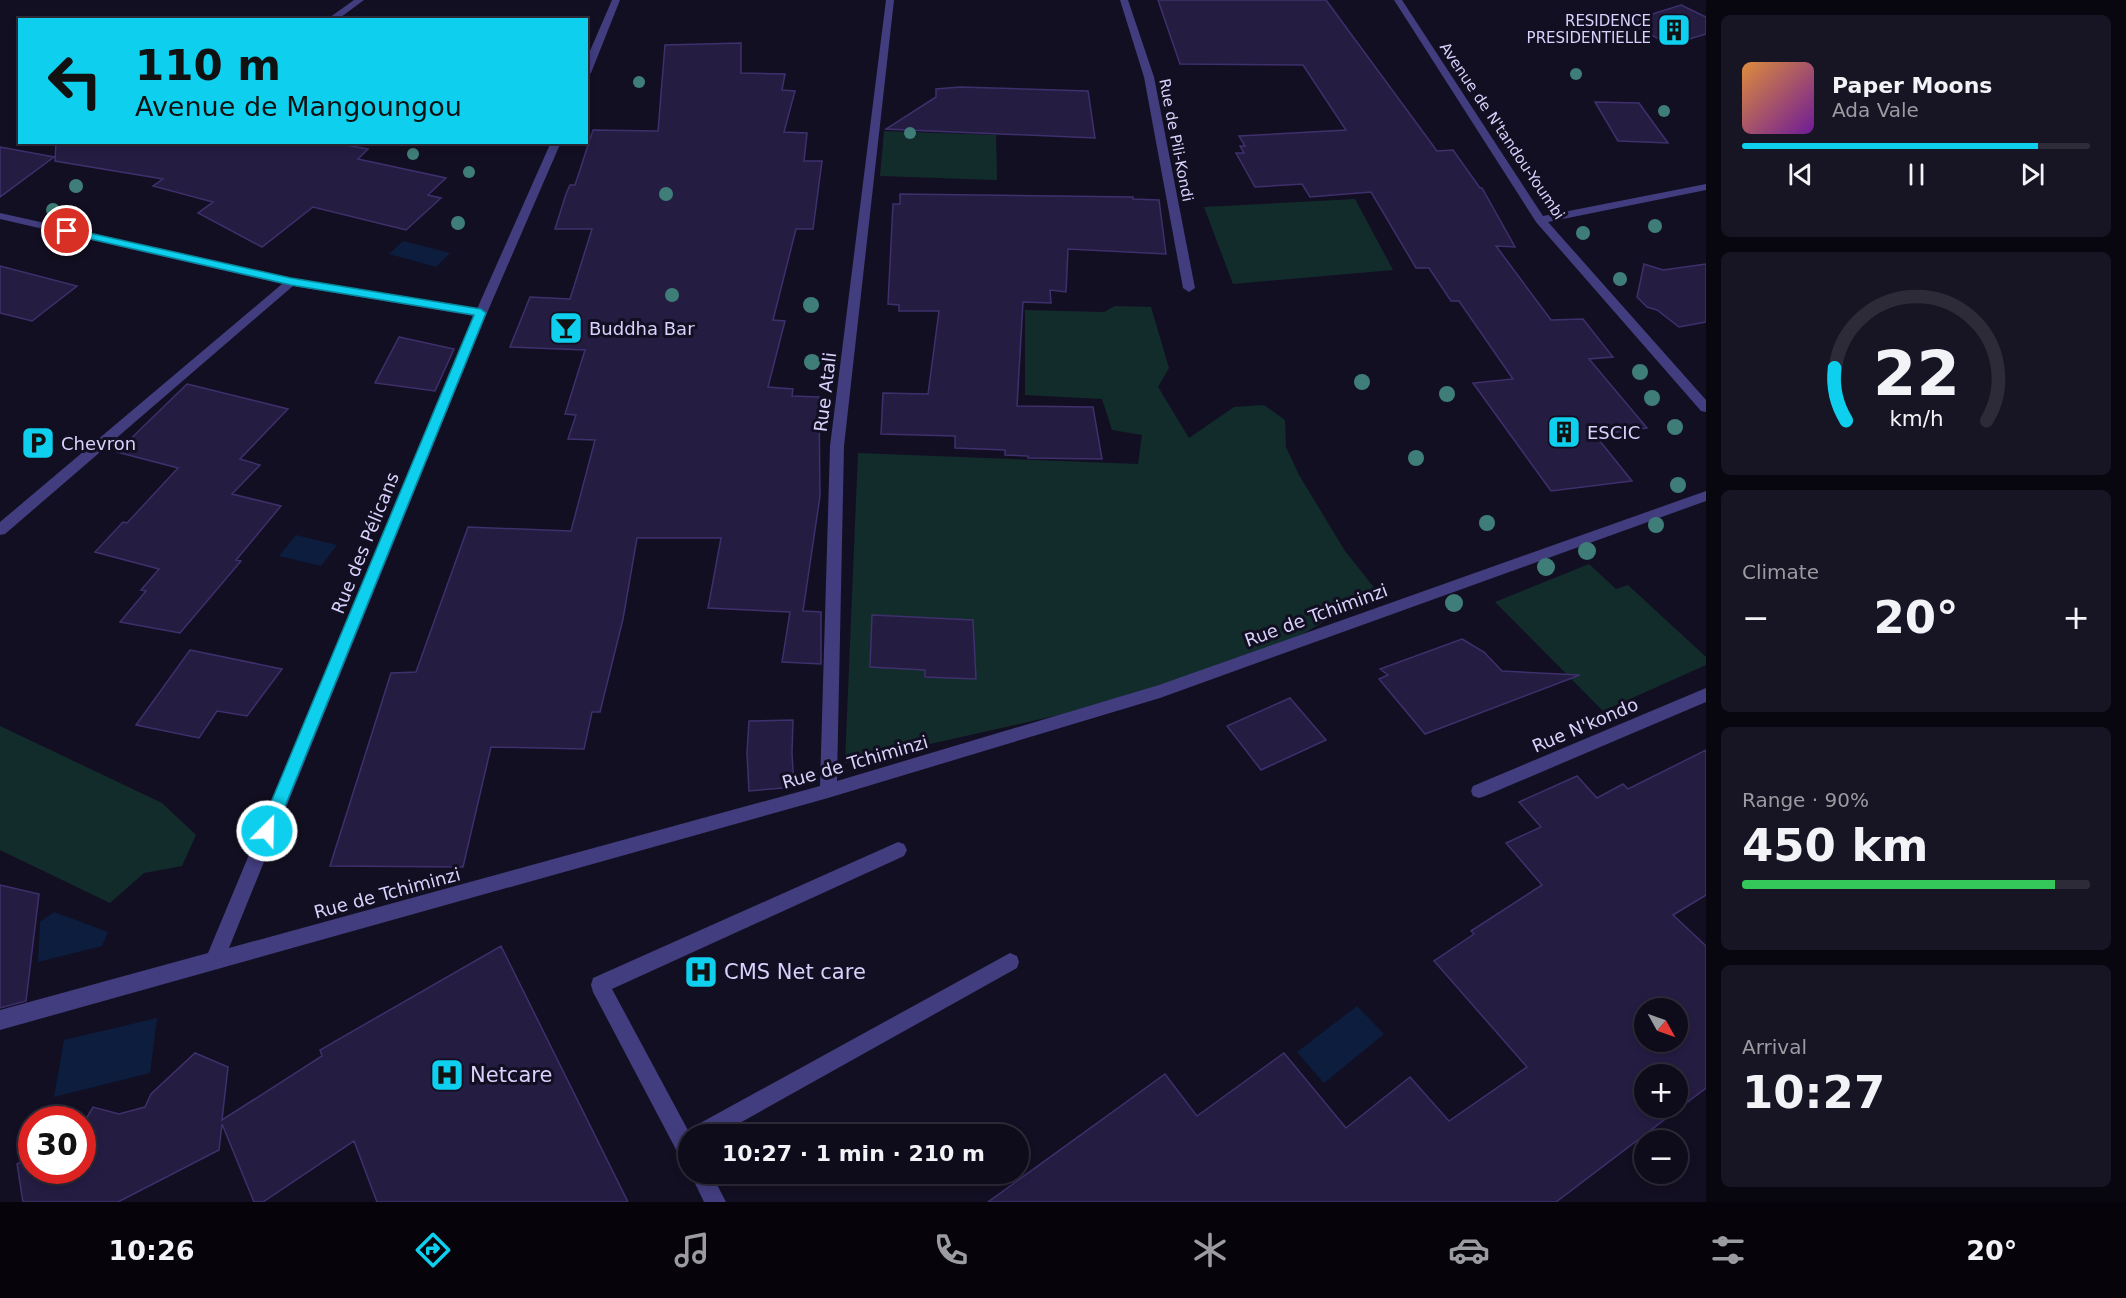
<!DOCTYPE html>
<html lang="en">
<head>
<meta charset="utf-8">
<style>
  :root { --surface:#0e0b1a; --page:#171423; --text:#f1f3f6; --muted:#9b9ba2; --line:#2e2b39; --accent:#0ecfed }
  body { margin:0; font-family:"DejaVu Sans",sans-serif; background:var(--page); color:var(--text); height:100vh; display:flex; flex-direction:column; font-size:22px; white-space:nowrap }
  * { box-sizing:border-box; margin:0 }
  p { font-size:20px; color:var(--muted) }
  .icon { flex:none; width:33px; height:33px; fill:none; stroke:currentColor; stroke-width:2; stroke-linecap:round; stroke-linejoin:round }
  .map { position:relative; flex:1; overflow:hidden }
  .details { display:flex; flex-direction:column; gap:15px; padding:15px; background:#08060e; width:420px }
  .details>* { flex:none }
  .hud { position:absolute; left:18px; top:18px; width:570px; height:126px; border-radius:0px; box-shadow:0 3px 9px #0003,0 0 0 2px var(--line); background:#0ecfed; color:#111; overflow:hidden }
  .needle { width:39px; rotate:130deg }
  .buttons { position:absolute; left:1634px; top:998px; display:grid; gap:12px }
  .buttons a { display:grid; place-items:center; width:54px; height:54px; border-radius:50%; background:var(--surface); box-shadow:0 3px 9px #0003,0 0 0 2px var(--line); font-size:30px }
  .speed { position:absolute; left:18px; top:1106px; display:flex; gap:12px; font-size:30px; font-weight:700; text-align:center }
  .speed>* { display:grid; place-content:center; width:78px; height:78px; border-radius:50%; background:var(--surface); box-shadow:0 3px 9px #0003,0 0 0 2px var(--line); line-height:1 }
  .speed .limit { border:9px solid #d22; background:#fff; color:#111 }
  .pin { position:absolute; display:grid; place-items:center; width:51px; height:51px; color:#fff; margin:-26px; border:3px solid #fff; border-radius:50%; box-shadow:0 2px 6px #0007 }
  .me { position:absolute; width:66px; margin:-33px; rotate:23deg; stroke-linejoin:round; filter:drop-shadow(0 0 4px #0008) }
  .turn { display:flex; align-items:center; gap:21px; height:126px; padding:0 18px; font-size:27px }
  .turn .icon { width:78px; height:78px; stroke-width:2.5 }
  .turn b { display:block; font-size:42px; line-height:51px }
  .big { font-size:45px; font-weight:600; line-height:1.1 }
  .details .tile { flex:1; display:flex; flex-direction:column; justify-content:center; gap:9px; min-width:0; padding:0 21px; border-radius:9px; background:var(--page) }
  .details .dial { align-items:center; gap:0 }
  .dial svg { height:156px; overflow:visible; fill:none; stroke:var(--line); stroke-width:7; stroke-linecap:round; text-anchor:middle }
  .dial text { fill:var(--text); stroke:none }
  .song { display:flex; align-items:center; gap:18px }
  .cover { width:72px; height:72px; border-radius:9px; background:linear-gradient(135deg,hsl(30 70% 55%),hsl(280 70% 35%)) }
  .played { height:6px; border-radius:3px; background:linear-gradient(90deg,var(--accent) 85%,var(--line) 85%) }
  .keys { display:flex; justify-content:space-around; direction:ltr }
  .heat { display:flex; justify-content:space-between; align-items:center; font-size:33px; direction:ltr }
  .charge { height:9px; border-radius:4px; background:linear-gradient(90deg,#34c759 90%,var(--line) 0) }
  .trip { position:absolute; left:678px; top:1124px; width:351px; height:60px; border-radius:30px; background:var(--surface); box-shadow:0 3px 9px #0003,0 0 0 2px var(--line); font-weight:600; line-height:60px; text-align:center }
  .menu { display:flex; height:96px; justify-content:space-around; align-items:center; background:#06040a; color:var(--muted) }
  .menu .icon { width:42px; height:42px }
  .menu .selected { color:var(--accent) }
  .menu b { font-size:27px; color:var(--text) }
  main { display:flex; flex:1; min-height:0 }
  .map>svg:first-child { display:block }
  .green { fill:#122c2c }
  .water { fill:#0c1d3e }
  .building { fill:#251c42; stroke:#3e306c; stroke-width:1.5; fill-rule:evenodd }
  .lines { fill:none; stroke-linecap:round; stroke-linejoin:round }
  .minor { fill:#413d7e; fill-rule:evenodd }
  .tree { fill:#3f7e78 }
  .route { fill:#0ecfed; stroke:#09879a; stroke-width:1.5 }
  .labels { text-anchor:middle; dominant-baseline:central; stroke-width:6; stroke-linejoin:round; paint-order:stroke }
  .far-poi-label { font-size:15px; fill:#d9d2fc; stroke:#130f22; text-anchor:end }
  .far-street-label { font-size:15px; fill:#d9d2fc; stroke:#130f22 }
  .poi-label { font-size:18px; fill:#d9d2fc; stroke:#130f22; text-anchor:start }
  .street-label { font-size:18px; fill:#d9d2fc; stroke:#130f22 }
  .near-poi-label { font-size:21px; fill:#d9d2fc; stroke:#130f22; text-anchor:start }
</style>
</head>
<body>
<main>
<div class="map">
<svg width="1706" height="1202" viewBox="0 0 1706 1202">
  <rect width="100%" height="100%" fill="#130f22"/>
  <!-- green -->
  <path class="green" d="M884,131L996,135L997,180L880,176Z
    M1355,199L1393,270L1233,284L1204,207Z
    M1115,306L1151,307L1169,368L1158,387L1189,438L1234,407L1264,405L1285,420L1286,447L1299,475L1345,551L1376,590L1270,654L1059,715L845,763L858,453L1138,464L1142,435L1112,430L1102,399L1025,395V310L1104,312Z
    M1589,564L1616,589L1628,585L1706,657V665L1603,711L1495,602Z
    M0,726L162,803L196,835L182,866L144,873L110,903L0,850Z"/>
  <!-- water -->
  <path class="water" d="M403,241L450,253L436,267L389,254Z
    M296,535L337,545L321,566L279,556Z
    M54,912L108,932L102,946L38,962L40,922Z
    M1357,1006L1384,1034L1324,1083L1297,1052Z
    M157,1018L150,1073L54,1097L64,1040Z"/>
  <!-- building -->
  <path class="building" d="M1158,0H1326L1437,151L1453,150L1480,188H1482L1515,247L1496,246L1551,320L1583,319L1613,357L1589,359L1647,428L1595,435L1632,481L1551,491L1473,383L1513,379L1459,301H1451L1429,268H1416L1371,192L1310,197L1302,184L1255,187L1236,153H1244L1240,146H1245L1239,136L1346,130L1303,65L1180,64Z
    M1681,5L1706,17V34L1670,45L1627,22Z
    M741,43V73L785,74L782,90L795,91L784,132L807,133L804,161H822L813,229H796L773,320L785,321L768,387L793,389L792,396L819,397L820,496L803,611L821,612V664L782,662L790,612L708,608L721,538H637L623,619L600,712H592L584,749L491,747L463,867L330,866L391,673L416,672L468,527L571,531L595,440L568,439L576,415L565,414L585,350L510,347L530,297L570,299L592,229H555L566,194L570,185H575L593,130L658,131L665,45Z
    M960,87L1088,91L1095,138L886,129L936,97V89Z
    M1595,102L1639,103L1668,143L1618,141Z
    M56,142H330L368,149L358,159L446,178L428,195L441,198L406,230L313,207L262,247L198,213L213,202L153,186L163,179L55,161Z
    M0,147L54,157L0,197Z
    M900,194L1133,197V199L1159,200L1166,254L1068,249L1066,292L1050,290L1051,303L1023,302L1017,406L1093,407L1102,459L1028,458V456L1005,455V450L955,448V436L881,434L883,393L928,394L939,311H899V305L888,304L893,204H900Z
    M1644,264L1663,270L1706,264V322L1679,327L1657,310L1647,307L1637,297Z
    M0,266L77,286L32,321L0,313Z
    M399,337L454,349L435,391L375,383Z
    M187,384L288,409L240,459L260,465L232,494L281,506L236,560L241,561L180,633L120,622L146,591L141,590L159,569L95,552L123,522L127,523L178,468L117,452Z
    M872,615L973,620L976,679L925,677V670L870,667Z
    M1462,639L1484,652L1502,671L1580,675L1425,734L1379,679L1388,675L1380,669Z
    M190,650L282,669L247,716L217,711L199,738L136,725Z
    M1290,698L1326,740L1261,770L1227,726Z
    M793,720L792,753L794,787L749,791L747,753L749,721Z
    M1706,750V895L1673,915L1706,946V1088L1556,1202H988L1165,1074L1197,1116L1284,1053L1346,1128L1410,1077L1449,1121L1527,1067L1434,961L1474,934L1471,931L1542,885L1506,843L1541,827L1519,802L1577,776L1597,798L1623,784L1628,789ZM1644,1008H1677V1041H1644ZM1644,1074H1677V1107H1644Z
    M0,885L39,894L26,1001L0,1008Z
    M501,946L628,1202H377L354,1141L263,1202H254L222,1124L219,1150L118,1202H23L17,1164L32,1157V1170H82V1126L93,1107L119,1114L145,1107L151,1094L195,1053L228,1067L222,1120L322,1056L320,1050Z"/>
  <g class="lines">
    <!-- minor -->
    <path class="minor" d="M354,0H364L337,20H326Z
      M612,0H620L591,73L586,76V60Z
      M886,0H894L844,446L837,781L1159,685L1706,491V501L1160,698L828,798L0,1030V1010L208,953L474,316L293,286L5,534L0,535V522L282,284L0,219V213L291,278L477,309L551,142H561L487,313L229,948L820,786L830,446Z
      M1120,0H1128L1154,77L1195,288L1189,292L1183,288L1144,77Z
      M1394,0H1402L1543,216L1706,184V190L1548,222L1706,400V412L1701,411L1536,222Z
      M1706,688V702L1485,796L1479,798L1473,796L1471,791L1473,786Z
      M898,842L904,844L907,850L904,856L612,989L690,1134L688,1162L681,1159L593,992L591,985L593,978Z
      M1010,953L1017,956L1019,962L1017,968L720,1134H690L693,1127Z
      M690,1173H711L726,1202H704Z"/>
  </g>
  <!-- trees -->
  <g class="tree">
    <circle cx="1620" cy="38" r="5"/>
    <circle cx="1576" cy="74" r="6"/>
    <circle cx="639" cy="82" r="6"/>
    <circle cx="1664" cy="111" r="6"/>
    <circle cx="910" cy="133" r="6"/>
    <circle cx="413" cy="154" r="6"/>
    <circle cx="469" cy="172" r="6"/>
    <circle cx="76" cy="186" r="7"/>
    <circle cx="666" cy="194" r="7"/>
    <circle cx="53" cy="210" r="7"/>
    <circle cx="458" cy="223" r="7"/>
    <circle cx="1655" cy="226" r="7"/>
    <circle cx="1583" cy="233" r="7"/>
    <circle cx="1620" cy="279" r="7"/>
    <circle cx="672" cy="295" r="7"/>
    <circle cx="811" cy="305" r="8"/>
    <circle cx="812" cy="362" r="8"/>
    <circle cx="1640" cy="372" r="8"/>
    <circle cx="1362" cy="382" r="8"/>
    <circle cx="1447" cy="394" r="8"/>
    <circle cx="1652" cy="398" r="8"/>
    <circle cx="1675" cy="427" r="8"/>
    <circle cx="1416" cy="458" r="8"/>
    <circle cx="1678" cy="485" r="8"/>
    <circle cx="1487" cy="523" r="8"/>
    <circle cx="1656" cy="525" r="8"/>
    <circle cx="1587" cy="551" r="9"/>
    <circle cx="1546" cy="567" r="9"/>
    <circle cx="1454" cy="603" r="9"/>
  </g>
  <!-- route -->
  <path class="route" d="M67,228L291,278L481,309L486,313L275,831L273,836L267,838L261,836L259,831L474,315L291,285L64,233V229Z"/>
  <!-- icons -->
  <defs>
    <symbol id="building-square" viewBox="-11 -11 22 22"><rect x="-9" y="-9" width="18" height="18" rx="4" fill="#0ecfed" stroke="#130f22"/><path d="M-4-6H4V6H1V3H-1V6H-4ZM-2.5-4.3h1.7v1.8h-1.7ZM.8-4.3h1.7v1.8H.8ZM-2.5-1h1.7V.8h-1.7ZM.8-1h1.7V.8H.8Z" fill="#111"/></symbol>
    <symbol id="bar-square" viewBox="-11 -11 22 22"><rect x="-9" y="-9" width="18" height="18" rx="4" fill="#0ecfed" stroke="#130f22"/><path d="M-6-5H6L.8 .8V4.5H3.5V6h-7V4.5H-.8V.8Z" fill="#111"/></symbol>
    <symbol id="parking-square" viewBox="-11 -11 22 22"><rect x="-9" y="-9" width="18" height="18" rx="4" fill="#0ecfed" stroke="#130f22"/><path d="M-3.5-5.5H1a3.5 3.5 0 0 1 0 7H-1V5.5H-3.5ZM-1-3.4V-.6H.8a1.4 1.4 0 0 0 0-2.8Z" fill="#111"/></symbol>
    <symbol id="hospital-square" viewBox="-11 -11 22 22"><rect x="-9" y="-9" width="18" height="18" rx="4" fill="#0ecfed" stroke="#130f22"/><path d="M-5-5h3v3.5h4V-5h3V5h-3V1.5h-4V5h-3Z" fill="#111"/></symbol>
  </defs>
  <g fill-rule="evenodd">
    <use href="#building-square" x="1655" y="11" width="38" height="38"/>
    <use href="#bar-square" x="547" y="309" width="38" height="38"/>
    <use href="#building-square" x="1545" y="413" width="38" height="38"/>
    <use href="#parking-square" x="19" y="424" width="38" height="38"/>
    <use href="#hospital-square" x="682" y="953" width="38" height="38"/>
    <use href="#hospital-square" x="428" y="1056" width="38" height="38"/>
  </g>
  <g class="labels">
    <!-- far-poi labels -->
    <g class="far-poi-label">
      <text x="1651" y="21">RESIDENCE<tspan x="1651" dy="17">PRESIDENTIELLE</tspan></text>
    </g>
    <!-- far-street labels -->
    <g class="far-street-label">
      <text transform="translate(1502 131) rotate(56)">Avenue de N'tandou-Youmbi</text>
      <text transform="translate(1176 140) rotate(79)">Rue de Pili-Kondi</text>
    </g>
    <!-- poi labels -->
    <g class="poi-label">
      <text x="589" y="328">Buddha Bar</text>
      <text x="1587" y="432">ESCIC</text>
      <text x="61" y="443">Chevron</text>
    </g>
    <!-- street labels -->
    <g class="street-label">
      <text transform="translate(825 392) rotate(-83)">Rue Atali</text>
      <text transform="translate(365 543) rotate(-68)">Rue des Pélicans</text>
      <text transform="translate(1316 615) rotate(-20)">Rue de Tchiminzi</text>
      <text transform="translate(1585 725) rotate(-23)">Rue N'kondo</text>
      <text transform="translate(855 762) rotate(-16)">Rue de Tchiminzi</text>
      <text transform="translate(387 893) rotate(-15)">Rue de Tchiminzi</text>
    </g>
    <!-- near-poi labels -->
    <g class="near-poi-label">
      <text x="724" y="972">CMS Net care</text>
      <text x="470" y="1075">Netcare</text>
    </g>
  </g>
</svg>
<div class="buttons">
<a><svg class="needle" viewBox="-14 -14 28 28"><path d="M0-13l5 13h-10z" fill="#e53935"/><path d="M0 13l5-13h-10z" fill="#9b9ba2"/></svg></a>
<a>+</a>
<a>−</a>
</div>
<div class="speed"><div class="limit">30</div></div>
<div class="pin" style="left:67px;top:231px;background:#d93025"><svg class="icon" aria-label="arrive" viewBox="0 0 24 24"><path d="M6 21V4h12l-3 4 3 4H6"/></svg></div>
<svg class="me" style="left:267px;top:831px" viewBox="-20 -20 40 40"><circle r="17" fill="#0ecfed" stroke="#fff" stroke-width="3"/><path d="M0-11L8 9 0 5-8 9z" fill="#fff"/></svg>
<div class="trip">10:27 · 1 min · 210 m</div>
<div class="hud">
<div class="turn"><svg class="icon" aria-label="left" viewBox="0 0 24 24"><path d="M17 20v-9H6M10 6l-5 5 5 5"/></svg><div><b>110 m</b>Avenue de Mangoungou</div></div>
</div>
</div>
<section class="details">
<div class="tile">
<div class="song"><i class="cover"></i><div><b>Paper Moons</b><p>Ada Vale</p></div></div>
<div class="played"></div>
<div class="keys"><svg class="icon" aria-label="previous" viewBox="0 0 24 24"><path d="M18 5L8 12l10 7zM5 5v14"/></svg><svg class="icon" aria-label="pause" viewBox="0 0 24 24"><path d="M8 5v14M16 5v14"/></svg><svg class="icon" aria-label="next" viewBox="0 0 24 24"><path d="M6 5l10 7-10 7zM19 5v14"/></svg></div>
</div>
<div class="tile dial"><svg viewBox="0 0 100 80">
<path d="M14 69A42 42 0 1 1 86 69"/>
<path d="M14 69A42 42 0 0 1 8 42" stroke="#0ecfed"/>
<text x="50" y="56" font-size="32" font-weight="700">22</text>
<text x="50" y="72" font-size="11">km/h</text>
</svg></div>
<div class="tile"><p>Climate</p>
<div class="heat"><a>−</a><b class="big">20°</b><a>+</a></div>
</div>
<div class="tile"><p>Range · 90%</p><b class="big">450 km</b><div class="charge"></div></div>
<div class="tile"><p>Arrival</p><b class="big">10:27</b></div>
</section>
</main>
<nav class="menu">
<b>10:26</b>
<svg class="icon selected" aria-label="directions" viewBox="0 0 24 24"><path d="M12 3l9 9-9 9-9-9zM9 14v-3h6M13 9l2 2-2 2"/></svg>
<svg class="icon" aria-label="music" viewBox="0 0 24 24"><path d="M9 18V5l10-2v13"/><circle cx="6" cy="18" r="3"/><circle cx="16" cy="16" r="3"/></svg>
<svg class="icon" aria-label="phone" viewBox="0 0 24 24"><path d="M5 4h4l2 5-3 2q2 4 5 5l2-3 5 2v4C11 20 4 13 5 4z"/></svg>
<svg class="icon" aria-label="climate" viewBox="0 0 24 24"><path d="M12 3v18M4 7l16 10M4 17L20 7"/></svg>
<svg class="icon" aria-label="car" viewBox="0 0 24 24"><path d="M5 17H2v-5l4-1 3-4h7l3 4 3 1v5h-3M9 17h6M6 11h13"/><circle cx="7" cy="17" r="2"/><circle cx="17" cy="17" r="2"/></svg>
<svg class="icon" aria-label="filters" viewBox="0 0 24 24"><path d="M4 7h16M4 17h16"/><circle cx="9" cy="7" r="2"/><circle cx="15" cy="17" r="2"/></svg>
<b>20°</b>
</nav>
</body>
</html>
